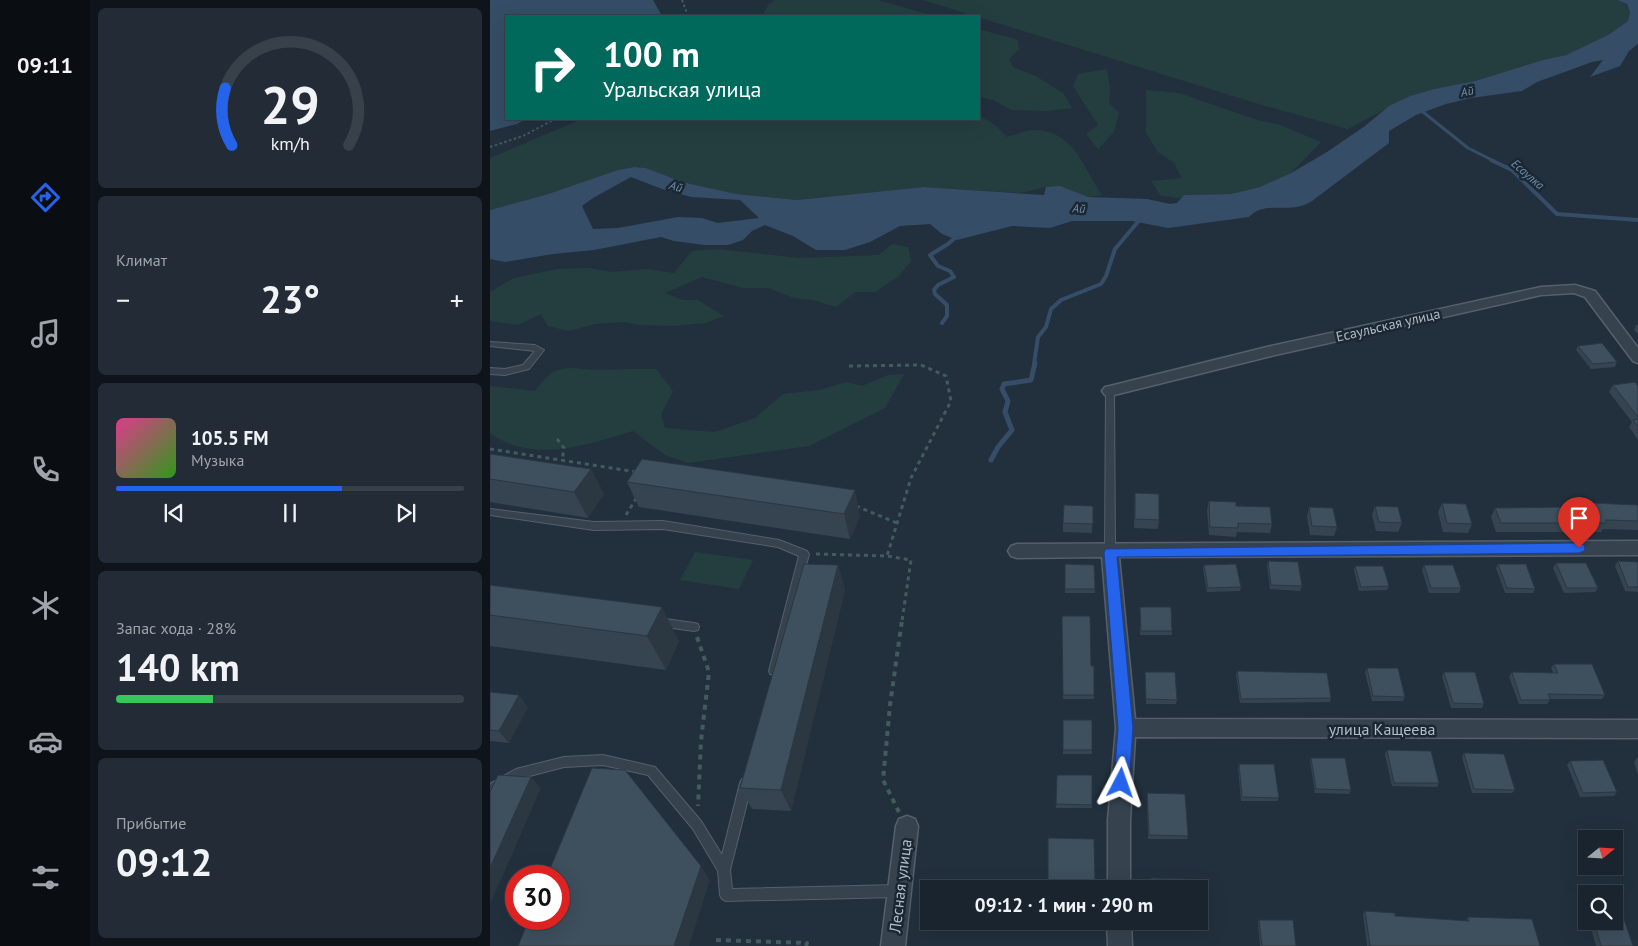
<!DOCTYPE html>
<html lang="ru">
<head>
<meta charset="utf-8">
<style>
  :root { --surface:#1a242e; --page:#232c36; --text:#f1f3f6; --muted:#9fa4aa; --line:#38414a; --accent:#2563eb }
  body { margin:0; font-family:"PT Sans",sans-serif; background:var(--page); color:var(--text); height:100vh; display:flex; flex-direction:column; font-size:19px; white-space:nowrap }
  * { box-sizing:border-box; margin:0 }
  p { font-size:16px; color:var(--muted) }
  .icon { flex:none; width:28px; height:28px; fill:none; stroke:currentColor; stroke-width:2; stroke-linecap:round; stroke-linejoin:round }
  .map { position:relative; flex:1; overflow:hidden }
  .drawer { display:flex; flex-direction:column; gap:8px; padding:8px; background:#0e1419; width:400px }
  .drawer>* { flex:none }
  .hud { position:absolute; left:15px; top:15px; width:475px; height:105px; border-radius:0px; box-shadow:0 5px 20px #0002,0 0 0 1px var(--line); background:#00695c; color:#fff; overflow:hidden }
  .needle { width:32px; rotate:72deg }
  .controls { position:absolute; left:1088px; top:830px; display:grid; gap:10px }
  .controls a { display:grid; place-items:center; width:45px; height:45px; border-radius:0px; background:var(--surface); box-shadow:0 5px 20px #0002,0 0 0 1px var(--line); font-size:25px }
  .speed { position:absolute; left:15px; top:865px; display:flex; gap:10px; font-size:25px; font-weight:700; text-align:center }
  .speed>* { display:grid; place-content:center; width:65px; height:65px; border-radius:50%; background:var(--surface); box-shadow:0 5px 20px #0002,0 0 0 1px var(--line); line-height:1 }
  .speed .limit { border:8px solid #d22; background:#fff; color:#111 }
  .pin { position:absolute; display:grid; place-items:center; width:42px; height:42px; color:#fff; margin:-51px -21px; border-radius:50% 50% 50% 0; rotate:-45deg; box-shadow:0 0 5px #0007 }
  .pin .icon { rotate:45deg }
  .me { position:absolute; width:55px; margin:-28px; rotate:4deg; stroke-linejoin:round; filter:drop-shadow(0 0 4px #0008) }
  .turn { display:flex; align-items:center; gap:18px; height:105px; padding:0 15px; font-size:22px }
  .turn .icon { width:65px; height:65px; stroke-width:2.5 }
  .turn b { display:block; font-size:35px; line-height:42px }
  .big { font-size:38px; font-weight:800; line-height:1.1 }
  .drawer .widget { flex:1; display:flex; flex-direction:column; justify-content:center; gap:8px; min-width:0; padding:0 18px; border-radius:8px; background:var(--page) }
  .drawer .dial { align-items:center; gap:0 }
  .dial svg { height:130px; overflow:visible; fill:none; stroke:var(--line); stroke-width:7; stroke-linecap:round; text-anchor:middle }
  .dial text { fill:var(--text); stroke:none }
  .song { display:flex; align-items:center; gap:15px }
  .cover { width:60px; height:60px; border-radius:8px; background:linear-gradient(135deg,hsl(330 70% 55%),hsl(110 70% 35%)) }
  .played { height:5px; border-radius:2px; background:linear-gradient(90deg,var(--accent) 65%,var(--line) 65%) }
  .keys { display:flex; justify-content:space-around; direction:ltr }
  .heat { display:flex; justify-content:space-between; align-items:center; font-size:28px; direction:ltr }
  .charge { height:8px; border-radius:4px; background:linear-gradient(90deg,#34c759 28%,var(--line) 0) }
  .trip { position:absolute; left:430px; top:880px; width:288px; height:50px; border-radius:0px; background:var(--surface); box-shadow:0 5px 20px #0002,0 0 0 1px var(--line); font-weight:800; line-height:50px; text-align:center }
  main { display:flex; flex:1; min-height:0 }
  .tabs { display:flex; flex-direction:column; width:90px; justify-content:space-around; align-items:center; background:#0a0e12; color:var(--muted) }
  .tabs .icon { width:35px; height:35px }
  .tabs .on { color:var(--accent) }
  .tabs b { font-size:22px; color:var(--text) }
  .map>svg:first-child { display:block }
  .green { fill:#243e3f }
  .water { fill:#354d66; fill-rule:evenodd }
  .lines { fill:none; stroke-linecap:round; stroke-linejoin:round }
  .stream-far2 { stroke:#354d66; stroke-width:3 }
  .stream-far1 { stroke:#354d66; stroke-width:4 }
  .stream { stroke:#354d66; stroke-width:5 }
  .lane-casing { stroke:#54606c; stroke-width:2 }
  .street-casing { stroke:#54606c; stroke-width:3 }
  .path-far2 { stroke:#425b5c; stroke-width:2; stroke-dasharray:2.5 2.5; stroke-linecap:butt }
  .path-far1 { stroke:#425b5c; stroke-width:3; stroke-dasharray:4 4; stroke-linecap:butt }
  .path { stroke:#425b5c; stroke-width:4; stroke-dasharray:5 5; stroke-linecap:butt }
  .lane { fill:#36424e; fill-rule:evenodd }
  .street { fill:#36424e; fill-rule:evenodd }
  .wall { fill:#354450 }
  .shaded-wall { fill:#2b3741 }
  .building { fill:#3e4f5d; stroke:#2b3741 }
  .route { fill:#2563eb; stroke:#184099 }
  .labels { text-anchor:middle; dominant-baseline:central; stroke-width:5; stroke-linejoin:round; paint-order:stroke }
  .far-water-label { font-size:12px; font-style:italic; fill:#7090ae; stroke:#1b2733 }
  .street-label { font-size:14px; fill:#b2bdc9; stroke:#1b2733 }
  .near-street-label { font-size:16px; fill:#b2bdc9; stroke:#1b2733 }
</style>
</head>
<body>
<main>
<nav class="tabs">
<b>09:11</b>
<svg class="icon on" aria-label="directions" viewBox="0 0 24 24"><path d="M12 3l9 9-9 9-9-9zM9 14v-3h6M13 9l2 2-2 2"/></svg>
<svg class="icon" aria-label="music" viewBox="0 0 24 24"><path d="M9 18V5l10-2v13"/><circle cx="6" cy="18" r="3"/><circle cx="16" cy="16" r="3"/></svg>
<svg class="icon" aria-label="phone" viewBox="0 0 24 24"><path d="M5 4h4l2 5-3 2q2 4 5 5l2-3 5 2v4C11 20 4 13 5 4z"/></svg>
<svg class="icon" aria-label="climate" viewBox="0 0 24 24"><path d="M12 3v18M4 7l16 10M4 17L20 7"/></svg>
<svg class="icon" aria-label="car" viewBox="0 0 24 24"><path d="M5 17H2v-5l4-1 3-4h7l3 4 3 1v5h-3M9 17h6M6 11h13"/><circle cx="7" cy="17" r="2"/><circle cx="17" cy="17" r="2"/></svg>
<svg class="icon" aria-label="filters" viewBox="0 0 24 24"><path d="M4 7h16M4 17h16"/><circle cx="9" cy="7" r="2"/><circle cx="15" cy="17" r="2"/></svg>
</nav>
<section class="drawer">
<div class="widget dial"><svg viewBox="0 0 100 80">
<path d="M14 69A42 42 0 1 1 86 69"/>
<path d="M14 69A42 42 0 0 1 10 34" stroke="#2563eb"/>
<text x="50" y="56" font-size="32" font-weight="700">29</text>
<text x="50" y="72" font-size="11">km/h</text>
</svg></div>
<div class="widget"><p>Климат</p>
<div class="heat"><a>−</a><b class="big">23°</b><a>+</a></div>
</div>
<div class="widget">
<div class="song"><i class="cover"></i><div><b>105.5 FM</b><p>Музыка</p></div></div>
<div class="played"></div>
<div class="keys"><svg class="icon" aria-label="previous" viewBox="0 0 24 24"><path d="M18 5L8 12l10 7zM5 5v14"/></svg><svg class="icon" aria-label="pause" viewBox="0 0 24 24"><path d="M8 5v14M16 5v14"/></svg><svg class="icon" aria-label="next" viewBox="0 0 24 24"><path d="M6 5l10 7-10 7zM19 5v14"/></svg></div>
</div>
<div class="widget"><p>Запас хода · 28%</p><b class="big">140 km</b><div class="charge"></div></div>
<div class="widget"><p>Прибытие</p><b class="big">09:12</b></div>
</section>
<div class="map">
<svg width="1148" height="946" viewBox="0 0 1148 946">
  <rect width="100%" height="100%" fill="#22303e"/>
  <!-- green -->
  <path class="green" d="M285,0H388L444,16H272L279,4Z
    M433,0H1127L1136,4L1140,12L1138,21L1118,35L1076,55L1053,60L985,81L944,89L920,96L858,129L762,102Z
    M489,29L528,40L529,49L519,59L523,67L546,76L574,94L582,108L555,111L522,110L503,100L489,97Z
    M617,69L620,87L619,103L629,113L624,132L608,149L596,134L608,125L583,86L588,74Z
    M656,90L689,93L767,120L790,125L831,142L801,173L770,187L741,194L695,195L689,198L671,196L661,181L692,178L684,163L668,152L656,133Z
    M489,115L506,126L517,137C525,135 535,130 543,130C584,129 593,168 612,195L598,197L556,187L531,193L434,187L307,200L246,194L192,182L156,168L144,167L128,170L55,195L0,210V158L92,119H489Z
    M402,244L418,247L421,261L408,277L385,292H365L346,307L323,300L304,298L278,288H254L212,277L175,293L193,300H208L234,316L215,323L183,326L150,325L134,322L105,324L79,331L58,326L51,314L28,325L0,321V292L24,278L68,269L99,268L122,272L158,269L184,273L202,251L228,249L309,258L389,255Z
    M84,368C111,372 138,368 166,369L183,391L171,414L175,428L225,432L265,418L293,394L329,390L356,382L372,386L398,375L414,374L395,408L319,446L198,463L175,455L143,431C97,444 44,465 0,433V386L45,391C59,374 61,369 84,368Z
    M205,552L263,560L249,589L190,580Z"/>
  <!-- water -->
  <path class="water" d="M0,0H163L172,16H16V119H36L27,124L0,131Z
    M1127,0H1148V44L1139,51L1130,66L1100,77L1113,60L1102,62L1047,82L1032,91L981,98L956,104L926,115L899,131V143L822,201C819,203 815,205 811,206C793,211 773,202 759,217L678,228L642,221H582L560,228L522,226L467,240L452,234L440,224L410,226L380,242L355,250H326L303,236L275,225L262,231L253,240L238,245H215L184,241L171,237L104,250L63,254L15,262L0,259V210L55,195L128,170L144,167L156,168L192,182L246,194L307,200L434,187L554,195L556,187L570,186L598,197L657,199L680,204L687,203L694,195L741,194L770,187L801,173L837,152L875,126L899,106L920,96L944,89L985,81L1053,60L1076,55L1118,35L1138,21L1140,12L1137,4ZM141,177L172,189L201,197L250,200L269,218L228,223L212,218L188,217L128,228L103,229L92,206L103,198Z"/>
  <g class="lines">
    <!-- stream-far2 -->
    <path class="stream-far2" d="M928,108L978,148L1004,161"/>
    <!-- stream-far1 -->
    <path class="stream-far1" d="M1001,160L1022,170L1067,214L1148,220
      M452,323L457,316V305L445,294L444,290L448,285L464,277L460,271L448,266L440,255L458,244L468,235
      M544,364L548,337L556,327L561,309L571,300L611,284L616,276L625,249L652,217"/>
    <!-- stream -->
    <path class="stream" d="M501,460L508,447L522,430L515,412L518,401L512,389L514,384L541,380L545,363"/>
    <defs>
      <path id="lane" d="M0,342L45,345L54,350L39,369L15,375L0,374V368L15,369L33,365L45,351L0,346Z
        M620,388L624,391L625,552L623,555H617L615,552L616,391Z
        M0,509L104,522L173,521L289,540L317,551L319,554L288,674L284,675L280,674L279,671L309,556L288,547L173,529L104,530L0,515Z
        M168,618L204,623L208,624L209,627L208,630L204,631L168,626L164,625L163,622L164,619Z
        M113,755L165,767L211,821L232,855L250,783L252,779L256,778L260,779L262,783L240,870L242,889L408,885L412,887L414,891L412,895L408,897L236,901L232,899L230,895L228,871L203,829L158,775L113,765L74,767L28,779L0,795V784L26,769L74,757Z"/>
      <path id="street" d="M1085,285L1105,291L1148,348V363L1143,361L1095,297L1084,293L1051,295L777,357L620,396L615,395L612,391L615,387L620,386L777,347L1051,287Z
        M1148,541V555L629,557L645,719L1148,720V738L645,737L640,820V889H618V820L626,728L612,557L527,558L521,556L518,551L521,546L527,544Z
        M417,816L425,819L428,826L415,946H391L406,826L409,819Z
        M617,921H641L642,946H618Z"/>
    </defs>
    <!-- lane casing -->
    <use href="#lane" class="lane-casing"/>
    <!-- street casing -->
    <use href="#street" class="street-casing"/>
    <!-- path-far2 -->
    <path class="path-far2" d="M192,0L198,16
      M0,147L33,136L65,119"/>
    <!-- path-far1 -->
    <path class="path-far1" d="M359,366L431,365L456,376L461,401L421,478L397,556
      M67,439L74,448L72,461
      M0,449L147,472
      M366,506L407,523
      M136,515L147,497
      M326,554L397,556L421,560L412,621"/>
    <!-- path -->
    <path class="path" d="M207,637L219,672L211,741L208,806
      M409,812L393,780L400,705L412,620
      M226,940L317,943L316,946"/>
    <!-- lane -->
    <use href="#lane" class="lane"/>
    <!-- street -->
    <use href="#street" class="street"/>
  </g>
  <!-- wall -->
  <path class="wall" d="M1146,325H1148V334L1144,330Z
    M1088,346L1127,362L1125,367L1101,369L1086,350Z
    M1123,385L1148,386V440L1139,427L1142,422L1119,392Z
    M0,454L101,469L114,494L98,518L0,502Z
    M137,482L370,516L360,539L149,507Z
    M645,493L669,520L668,529L644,528Z
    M719,501L746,506L782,524L780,533L747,532L746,537L719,535L717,510Z
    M1079,502L1148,505V530L1113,529L1111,532H1006L1001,517L1005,508L1076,507Z
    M952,503L982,524L978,533L953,532L948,512Z
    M603,506L602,533L573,532V523Z
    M885,506L912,523L908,532L886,531L882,515Z
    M819,507L847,527L844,536L820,535L817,516Z
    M778,561L812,586L810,591L780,589L777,566Z
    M1128,561L1148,562V592L1135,591L1125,566Z
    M1066,563L1108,588L1105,592L1074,593L1063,568Z
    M575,564L604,565L605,593H575Z
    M1008,564L1045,589L1043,593H1015L1006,568Z
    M348,565L355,590L301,811L262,809L250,788Z
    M714,565L751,587L750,591L717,592L713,569Z
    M934,565L971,588L969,593H939L932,570Z
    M865,566L899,586L897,590L869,591L864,570Z
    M0,585L189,641L176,670L0,646Z
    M650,607L682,631V635H650Z
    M572,616L601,666H604V699H573Z
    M1064,664L1115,695L1112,699H1060V700L1057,704H1029L1019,677L1022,672L1063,673L1061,668Z
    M877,668L915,697L913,701H882L875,672Z
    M747,671L841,698L840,702L750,703L746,675Z
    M655,672L687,700L686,704H656Z
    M954,672L994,704L992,708H961L952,676Z
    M0,692L38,707L19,743L0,741Z
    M573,720H602V754H573Z
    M897,750L949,783L947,787L902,786L895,754Z
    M974,753L1025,790L1022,793H982L972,757Z
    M821,758L861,790L859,794L825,793L820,761Z
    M1147,758H1148V775L1144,762Z
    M1080,761L1127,792L1124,796L1090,797L1077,765Z
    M749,764L789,798L787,801H751L748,767Z
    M567,775H602V808H566Z
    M657,793L698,836L697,839H658Z
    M558,838L604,839V889H558Z
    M875,911L905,916L976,921L978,917L1050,946H877L873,914Z
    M769,920L806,946H770L768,923Z
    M1099,921H1124L1143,946H1106Z"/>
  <!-- shaded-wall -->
  <path class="shaded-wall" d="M101,469L114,494L98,518L84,492Z
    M365,490L370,516L360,539L354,514Z
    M348,565L355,590L301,811L291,790Z
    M172,607L189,641L176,670L157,636Z
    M29,695L38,707L19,743L9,731Z
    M41,777L51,788L0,905V868Z
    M211,866L220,880L199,946H184Z"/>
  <!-- building -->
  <path class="building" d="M1112,343L1127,362L1103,364L1088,346Z
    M1145,382L1148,386V417L1123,385Z
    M1148,419V427L1143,420Z
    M0,454L101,469L84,492L0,479Z
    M152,459L365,490L354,514L137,482Z
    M645,493L669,494V520L645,519Z
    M719,501L746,502V506L780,507L782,524L748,523V528L720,527Z
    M1079,502L1148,505V521L1115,520L1117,523H1011L1005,508L1081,507Z
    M952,503L976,504L982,524L957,523Z
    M574,505L603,506V524L573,523Z
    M885,506L908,507L912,523L889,522Z
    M819,507L843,508L847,527L822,526Z
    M778,561L808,562L812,586L781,585Z
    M1128,561L1148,562V587H1138Z
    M1066,563H1096L1108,588H1077Z
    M314,564L348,565L291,790L250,788Z
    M575,564L604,565L605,589H575Z
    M746,564L751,587L718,588L714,565Z
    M1008,564H1036L1045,589L1017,588Z
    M934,565H963L971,588H941Z
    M865,566H893L899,586L871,587Z
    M0,585L172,607L157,636L0,615Z
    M650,607H681L682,631H651Z
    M572,616H600L601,666H604V695H573Z
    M1064,664H1102L1115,695L1058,694L1060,700H1031L1022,672L1068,673Z
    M877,668H908L915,697L883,696Z
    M747,671L837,673L841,698L751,699Z
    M655,672H685L687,700L656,699Z
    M954,672H985L994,704L963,703Z
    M0,692L29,695L9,731L0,730Z
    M573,720H602V750H573Z
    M897,750L941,751L949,783H904Z
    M974,753L1014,754L1025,790L984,789Z
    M821,758H855L861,790L826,789Z
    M1113,760L1127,792L1093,793L1080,761Z
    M749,764H784L789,798L752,797Z
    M102,768L135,770L211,866L184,946H28L39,919H69V876H57Z
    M8,775L41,777L0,868V792Z
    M567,775H602V805L566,804Z
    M657,793L695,794L698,836L659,835Z
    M558,838L604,839L605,885H558Z
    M661,878L697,879V889H661Z
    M875,911L905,913V916L979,921L978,917L1042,919L1050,946H880Z
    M1124,919H1134L1143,946H1111L1104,921H1124Z
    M769,920H803L806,946H772Z"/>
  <!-- route -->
  <path class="route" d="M1089,543L1094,545L1095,548L1094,551L1089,553L627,557L643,728L639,783L637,788L631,790L626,788L624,783L628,728L614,552L616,549Z"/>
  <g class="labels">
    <!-- far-water labels -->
    <g class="far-water-label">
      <text transform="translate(977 91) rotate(-11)">Ай</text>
      <text transform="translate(1038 174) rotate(41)">Есаулка</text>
      <text transform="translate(186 186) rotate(17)">Ай</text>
      <text transform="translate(589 208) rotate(3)">Ай</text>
    </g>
    <!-- street labels -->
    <g class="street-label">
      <text transform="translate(898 325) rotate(-13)">Есаульская улица</text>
    </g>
    <!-- near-street labels -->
    <g class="near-street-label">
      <text x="892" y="729">улица Кащеева</text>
      <text transform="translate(410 886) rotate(-83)">Лесная улица</text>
    </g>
  </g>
</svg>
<div class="controls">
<a><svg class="needle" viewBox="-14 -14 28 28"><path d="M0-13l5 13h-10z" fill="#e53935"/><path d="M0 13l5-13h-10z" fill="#9fa4aa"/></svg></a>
<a><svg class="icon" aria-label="search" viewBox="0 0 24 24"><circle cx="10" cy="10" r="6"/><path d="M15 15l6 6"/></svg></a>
</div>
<div class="speed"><div class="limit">30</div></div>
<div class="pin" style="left:1089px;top:548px;background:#d93025"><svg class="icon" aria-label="arrive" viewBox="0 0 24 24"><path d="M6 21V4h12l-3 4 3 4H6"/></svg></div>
<svg class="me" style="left:631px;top:783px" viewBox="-20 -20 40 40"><path d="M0-17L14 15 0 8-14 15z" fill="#2563eb" stroke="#fff" stroke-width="4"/></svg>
<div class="trip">09:12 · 1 мин · 290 m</div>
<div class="hud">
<div class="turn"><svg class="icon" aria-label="right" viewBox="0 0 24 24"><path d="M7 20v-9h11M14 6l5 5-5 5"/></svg><div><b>100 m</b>Уральская улица</div></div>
</div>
</div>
</main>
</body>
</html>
